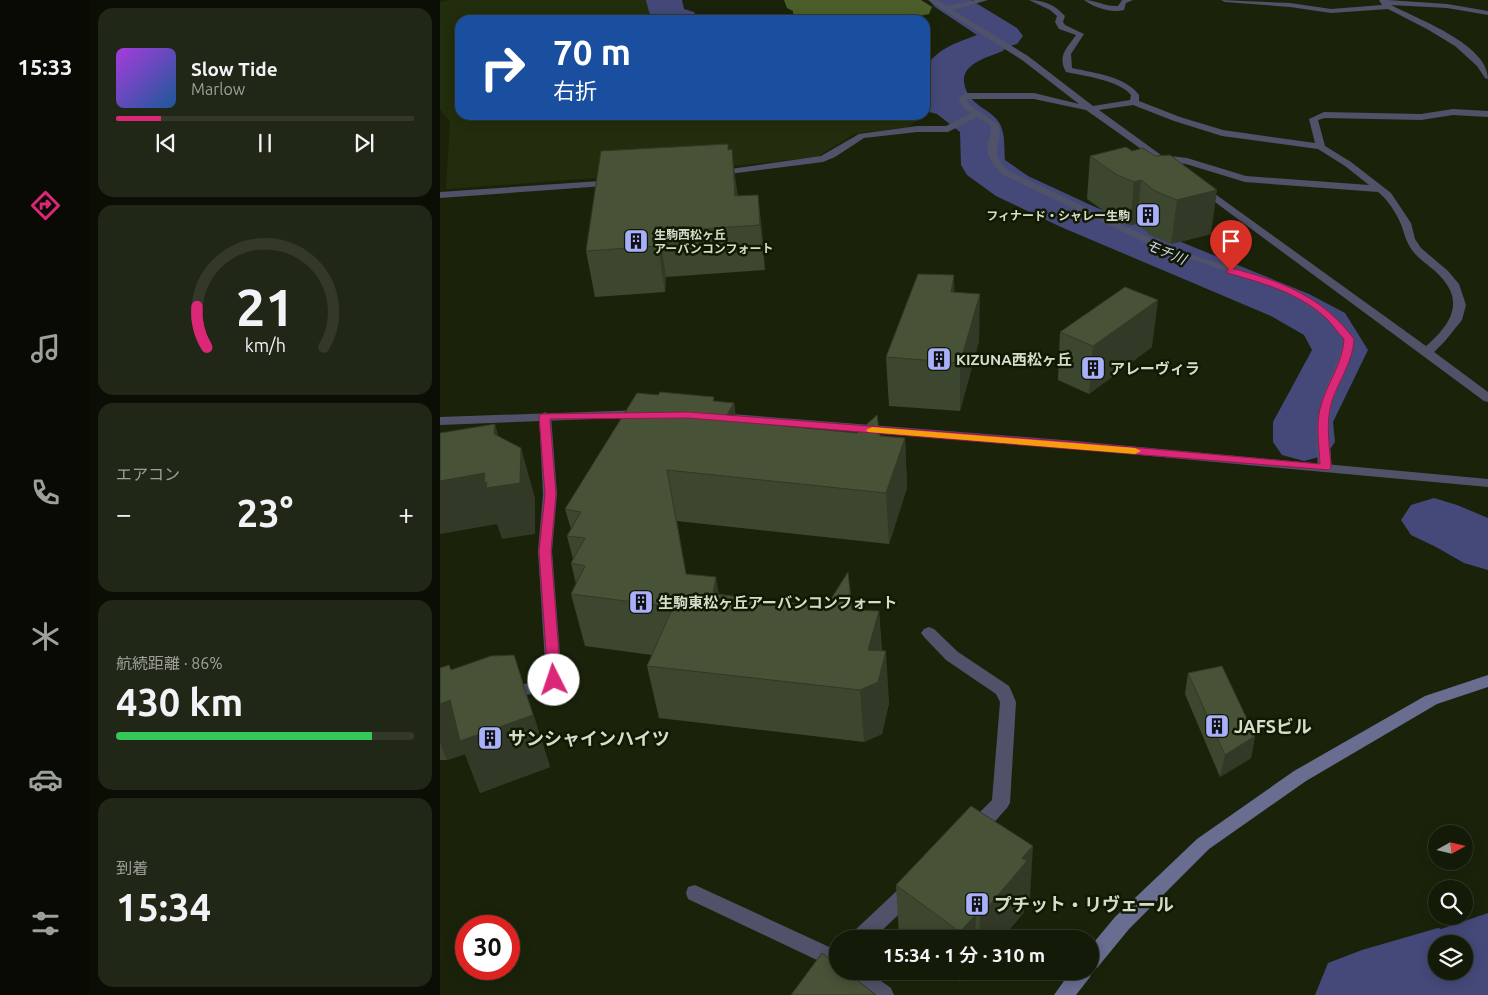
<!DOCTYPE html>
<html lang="ja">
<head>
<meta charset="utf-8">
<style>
  :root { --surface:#141a08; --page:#212716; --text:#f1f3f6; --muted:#9da19c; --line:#333829; --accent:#db2777 }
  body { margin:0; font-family:Ubuntu,"Noto Sans JP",sans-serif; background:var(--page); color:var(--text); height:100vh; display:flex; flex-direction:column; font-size:19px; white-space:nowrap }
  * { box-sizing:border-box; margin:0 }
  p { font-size:16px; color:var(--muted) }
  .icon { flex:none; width:28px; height:28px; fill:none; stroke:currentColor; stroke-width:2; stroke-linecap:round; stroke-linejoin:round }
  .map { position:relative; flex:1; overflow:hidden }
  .panel { display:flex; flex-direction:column; gap:8px; padding:8px; background:#0b0e04; width:350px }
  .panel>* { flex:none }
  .banner { position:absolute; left:15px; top:15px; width:475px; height:105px; border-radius:15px; box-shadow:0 2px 12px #0003,0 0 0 1px var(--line); background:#1a4fa0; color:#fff; overflow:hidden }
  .needle { width:32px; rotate:82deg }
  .buttons { position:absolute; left:988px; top:825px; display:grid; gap:10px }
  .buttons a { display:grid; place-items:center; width:45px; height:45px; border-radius:50%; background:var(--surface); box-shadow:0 2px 12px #0003,0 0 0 1px var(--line); font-size:25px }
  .speed { position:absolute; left:15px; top:915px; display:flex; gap:10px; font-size:25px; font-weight:700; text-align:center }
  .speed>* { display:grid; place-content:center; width:65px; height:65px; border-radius:50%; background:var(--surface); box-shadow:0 2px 12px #0003,0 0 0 1px var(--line); line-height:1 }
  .speed .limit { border:8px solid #d22; background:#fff; color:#111 }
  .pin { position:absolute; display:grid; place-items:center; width:42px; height:42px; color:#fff; margin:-51px -21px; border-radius:50% 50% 50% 0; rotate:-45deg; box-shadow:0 0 5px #0007 }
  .pin .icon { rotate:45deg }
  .me { position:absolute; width:55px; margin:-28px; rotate:356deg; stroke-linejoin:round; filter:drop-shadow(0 0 4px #0008) }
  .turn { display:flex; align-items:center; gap:18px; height:105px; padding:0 15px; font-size:22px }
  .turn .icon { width:65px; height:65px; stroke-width:2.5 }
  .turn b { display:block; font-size:35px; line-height:42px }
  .big { font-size:38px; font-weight:600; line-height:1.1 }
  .panel .card { flex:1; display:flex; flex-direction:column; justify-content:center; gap:8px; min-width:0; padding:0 18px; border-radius:15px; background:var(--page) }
  .panel .dial { align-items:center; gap:0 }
  .dial svg { height:130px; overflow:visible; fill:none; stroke:var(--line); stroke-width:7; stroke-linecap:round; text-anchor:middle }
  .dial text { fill:var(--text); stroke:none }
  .song { display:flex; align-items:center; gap:15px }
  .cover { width:60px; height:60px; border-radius:8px; background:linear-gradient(135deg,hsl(280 70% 55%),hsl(210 70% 35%)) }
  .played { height:5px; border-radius:2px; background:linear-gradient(90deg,var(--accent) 15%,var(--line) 15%) }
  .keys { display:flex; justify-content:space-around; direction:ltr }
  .heat { display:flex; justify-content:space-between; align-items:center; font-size:28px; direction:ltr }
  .charge { height:8px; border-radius:4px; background:linear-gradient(90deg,#34c759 86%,var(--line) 0) }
  .trip { position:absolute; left:389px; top:930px; width:270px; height:50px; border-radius:25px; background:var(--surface); box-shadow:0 2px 12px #0003,0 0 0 1px var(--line); font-weight:600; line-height:50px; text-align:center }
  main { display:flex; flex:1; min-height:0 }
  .menu { display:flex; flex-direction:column; width:90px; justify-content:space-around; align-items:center; background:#080a03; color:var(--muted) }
  .menu .icon { width:35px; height:35px }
  .menu .current { color:var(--accent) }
  .menu b { font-size:22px; color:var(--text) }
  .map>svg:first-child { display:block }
  .built { fill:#222d0d }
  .forest { fill:#4b5e29 }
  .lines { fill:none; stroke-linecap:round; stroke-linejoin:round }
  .river { fill:#444979; fill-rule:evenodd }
  .minor { fill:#4f5268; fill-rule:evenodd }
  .tertiary { fill:#4f5268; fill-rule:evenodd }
  .secondary { fill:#696e91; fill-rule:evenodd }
  .wall { fill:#3d472f }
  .shaded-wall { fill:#323926 }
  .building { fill:#475237; stroke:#323926 }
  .route { fill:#db2777; stroke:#8e194d }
  .slow { fill:#f59e0b }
  .labels { text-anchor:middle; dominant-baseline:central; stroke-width:5; stroke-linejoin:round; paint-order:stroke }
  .far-poi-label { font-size:12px; font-weight:bold; fill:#d5dccc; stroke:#111902; text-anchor:end }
  .far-water-label { font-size:14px; font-style:italic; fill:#ced3f3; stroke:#111902 }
  .poi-label { font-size:15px; font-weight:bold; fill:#d5dccc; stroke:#111902; text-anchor:start }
  .near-poi-label { font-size:18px; font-weight:bold; fill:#d5dccc; stroke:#111902; text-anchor:start }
</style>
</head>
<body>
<main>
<nav class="menu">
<b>15:33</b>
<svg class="icon current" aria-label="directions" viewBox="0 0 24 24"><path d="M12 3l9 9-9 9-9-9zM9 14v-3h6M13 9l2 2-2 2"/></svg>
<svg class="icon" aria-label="music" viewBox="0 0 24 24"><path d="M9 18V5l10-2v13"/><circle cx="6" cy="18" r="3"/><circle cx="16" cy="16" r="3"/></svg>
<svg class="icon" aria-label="phone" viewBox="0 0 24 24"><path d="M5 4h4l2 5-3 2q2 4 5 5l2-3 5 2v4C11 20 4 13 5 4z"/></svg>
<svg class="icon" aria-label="climate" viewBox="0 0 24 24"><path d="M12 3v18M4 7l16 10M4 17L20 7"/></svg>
<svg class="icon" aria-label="car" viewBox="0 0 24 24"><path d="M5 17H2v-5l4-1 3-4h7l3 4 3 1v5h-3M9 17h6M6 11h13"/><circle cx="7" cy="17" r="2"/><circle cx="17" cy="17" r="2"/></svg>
<svg class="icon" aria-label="filters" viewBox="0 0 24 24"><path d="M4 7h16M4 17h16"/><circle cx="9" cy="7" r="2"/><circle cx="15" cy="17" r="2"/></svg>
</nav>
<section class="panel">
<div class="card">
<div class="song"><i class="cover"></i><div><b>Slow Tide</b><p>Marlow</p></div></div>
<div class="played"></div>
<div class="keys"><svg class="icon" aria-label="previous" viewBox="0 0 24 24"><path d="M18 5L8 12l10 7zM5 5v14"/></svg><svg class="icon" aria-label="pause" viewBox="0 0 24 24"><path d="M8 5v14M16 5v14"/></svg><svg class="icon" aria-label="next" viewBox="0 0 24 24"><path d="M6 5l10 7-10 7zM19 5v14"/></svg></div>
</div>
<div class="card dial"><svg viewBox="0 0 100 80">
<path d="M14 69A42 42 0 1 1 86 69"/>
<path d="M14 69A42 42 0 0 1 8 44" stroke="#db2777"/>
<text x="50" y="56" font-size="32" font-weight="700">21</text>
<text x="50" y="72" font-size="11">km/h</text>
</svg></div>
<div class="card"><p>エアコン</p>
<div class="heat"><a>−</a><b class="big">23°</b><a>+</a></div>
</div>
<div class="card"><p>航続距離 · 86%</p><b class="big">430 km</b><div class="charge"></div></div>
<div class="card"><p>到着</p><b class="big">15:34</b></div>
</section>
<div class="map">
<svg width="1048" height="995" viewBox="0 0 1048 995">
  <rect width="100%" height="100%" fill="#1a230a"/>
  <!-- built -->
  <path class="built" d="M12,0H218L222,18L227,20H20V115H485V105L496,108L468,127L414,134L377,157L236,172L6,189L10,122L0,109V2Z"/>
  <!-- forest -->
  <path class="forest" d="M344,0H481L492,7L489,14L469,18L453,14L423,20L408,15L388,20H354L353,11L347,8Z"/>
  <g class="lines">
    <!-- river -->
    <path class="river" d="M206,0H242L244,9L254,12L259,20H214L209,12Z
      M489,0H531L577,28L583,36L577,44L566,47L563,51C549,57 522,63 524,82C527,108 556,108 562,129C565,138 564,150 565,160L588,176L655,207L869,294L905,313L928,350L893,422L895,442L886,455L864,461L842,455L833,442V422L872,350L864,335L831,316L621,227L556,196L527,175L521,165L520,132L497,114L485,111C485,99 484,86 485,74C488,51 519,42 537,35L495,7Z
      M994,498L1017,505L1048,518V570L1024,563L996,547L971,535L961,520L971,505Z
      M1048,913V995H875L888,963L922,950L998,928L1001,929ZM996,944H1024V971H996Z"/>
    <!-- minor -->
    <path class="minor" d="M488,0H497L507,6L535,0H548L513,10L588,56L653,106L690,100L691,95C679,80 644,76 626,72C617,56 627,48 636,35L619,29L615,22L617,16L610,10L589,0C604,0 615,5 625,16L623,22L625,25L644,34L631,54L632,68C654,73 685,76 699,95V101L740,117L783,130L875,143L869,119L884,112L981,114L1013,109L1048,111V117L1013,115L981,120L885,118L878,120L885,146L911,162L951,193L971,223L975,239L981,248L1008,271L1019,284L1026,305L1022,320L1005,341L994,352L1048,392V402L1044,401L756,188L761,185L764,186L986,346C1009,326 1026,303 1000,276C991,266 977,259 970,247C965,239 964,231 960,222C955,211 947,199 938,192L805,182L746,164L730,162L736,167L731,170L646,110L594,99H527L530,105L558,124C566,145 545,148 569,171C621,195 672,221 725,244C792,274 868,274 915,339C912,362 900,380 893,402C887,423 890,446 892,468L885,472L878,468C877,446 874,423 881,402C887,380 900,362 903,339L886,318L854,296L835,287L719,249L563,175C553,165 545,156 548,142C550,136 552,131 550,125L537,117L508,132H477L424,138L395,157L383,162L273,176L271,174L276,171L381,156L419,134L477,126H506L531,113L524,109L518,98L526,93H594L639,104L582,60ZM693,105L734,121L782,136L878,149L905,166L929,185L806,176L747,158L721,155L659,110Z
      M644,0C656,0 666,7 678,6L682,0H693L686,3L684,10C670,13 655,8 644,0Z
      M781,0L850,3L891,9L942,5L939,0H948L1007,4L1048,11V15L1007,8L951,5C977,19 1048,44 1048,79L1045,78L1037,66L1015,46L987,29L948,9L891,13L850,7L785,2Z
      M175,180L180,183L178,185L0,198V192Z
      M105,412L111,416L117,494L112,551L122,680L116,689L67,699L61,697L59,693L61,689L106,679L98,551L103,494L99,416Z
      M489,627L494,629L518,652L569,686L571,690L576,702L570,803L567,808C557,818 544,839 529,833L526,828L529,823L552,800L560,702L556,694L506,660L484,637L481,633L484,629Z
      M471,882L478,884L480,890L478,896L433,939H409L412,933L464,884Z
      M255,885L398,951V970L248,899L246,893L248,887Z
      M401,971H427L451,988L454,995H428L404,977Z"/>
    <!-- tertiary -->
    <path class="tertiary" d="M203,410L209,414L207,417L0,425V417Z
      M279,413L635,441L1048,479V487L635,449L275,420L273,417Z"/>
    <!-- secondary -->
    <path class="secondary" d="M1048,675V687L997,704L866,781L769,849L689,929L657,968L652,970L650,977L636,995H614L631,971H650V947L675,917L757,839L854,771L985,696Z"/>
  </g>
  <!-- wall -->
  <path class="wall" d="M289,150L298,196L318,195L325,270L226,277L225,292L155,297L146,251Z
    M692,151L771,234L731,244L710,235L697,224L690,225L674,218L647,199L650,156Z
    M514,275V292L539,341L520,411L449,406L446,357Z
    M620,332L712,347L649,394L618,380Z
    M274,401L294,403L296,421L465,438L467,488L449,544L237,521L246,574L279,594L412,610L439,611L442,651L449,703L442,734L424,742L219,718L207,666L212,655L145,646L131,594L136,584L131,563L133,559L127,536L131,529L125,509Z
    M0,668L11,670L91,707L110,767L40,793L25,754L7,760H0Z
    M748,673L815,736L811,758L780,777L745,694Z
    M456,885L590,898L584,905V912L562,939H462L459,936Z
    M506,971H529L520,982Z"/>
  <!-- shaded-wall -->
  <path class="shaded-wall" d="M292,149L297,192L300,226L295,196Z
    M701,180L697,224L690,225L694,182Z
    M777,190L771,234L731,244L737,200Z
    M318,195L323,239L325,270L320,225Z
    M219,232L226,277L225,292L218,246Z
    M514,275L515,322L511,292Z
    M540,294L539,341L520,411V363Z
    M718,300L712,347L649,394L653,346Z
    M294,403L301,452L284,420Z
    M55,424L69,474L54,434Z
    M465,438L467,488L449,544L446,493Z
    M81,448L95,498V534L62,539L57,524L0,534V481L45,473Z
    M276,577L285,629L273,594Z
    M439,611L442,663L446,651L449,703L442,734L424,742L420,690L428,650Z
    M74,655L110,767L40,793L25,754L7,760L0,743V704Z
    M815,736L811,758L780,777L785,755Z
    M593,846L590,898L584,905V912L562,939H539L540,916L582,858Z
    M536,914L535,939H520V932Z
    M520,971H529L520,982Z"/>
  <!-- building -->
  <path class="building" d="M288,144V150L292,149L295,196L318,195L320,225L219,232L218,246L146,251L161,151Z
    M686,147L692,151L703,148L715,156L730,155L777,190L737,200L715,191L701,180L694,182L677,175L650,156Z
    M478,274L514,275L511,292L540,294L520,363L446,357Z
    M685,287L718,300L653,346L620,332Z
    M220,392L274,397L273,401L294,403L284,420L417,433L437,415L440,436L465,438L446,493L227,470L246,574L276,577L273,594L386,607L408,572L412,610L439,611L428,650L446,651L438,682L420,690L207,666L233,607L131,594L145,566L131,563L145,538L127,536L141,512L125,509L197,393L218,395Z
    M55,424L54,434L81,448L80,483L46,488L47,482L44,483L45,473L0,481V433Z
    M74,655L93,715L20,741L10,700L0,704V668L9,665L11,670L51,656Z
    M782,666L815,736L785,755L748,673Z
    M531,806L593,846L582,858L587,861L553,901L540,916L536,914L520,932L456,885Z
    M382,953L398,965V971H406L436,995H351Z"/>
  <!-- route -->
  <path class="route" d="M791,268C841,281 882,296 914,339C913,362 899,380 892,401C885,422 890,447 891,468L889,470L248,418L110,419L116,494L111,551L121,680L119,684H110L108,680L99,551L105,494L99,416L101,414L248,412L635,442L880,464C879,444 875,421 882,402C889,380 903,362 904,339C898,333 893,325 886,318C859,293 823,283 787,273V269Z"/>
  <!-- slow -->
  <path class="slow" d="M432,427L695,448L701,451L695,454L428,432L426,430Z"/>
  <!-- icons -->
  <defs>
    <symbol id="building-square" viewBox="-11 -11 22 22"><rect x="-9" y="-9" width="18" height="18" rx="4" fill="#a8b0fc" stroke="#111902"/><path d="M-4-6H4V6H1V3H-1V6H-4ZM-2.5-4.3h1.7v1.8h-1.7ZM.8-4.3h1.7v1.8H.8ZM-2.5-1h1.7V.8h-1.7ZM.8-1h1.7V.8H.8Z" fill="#111"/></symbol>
  </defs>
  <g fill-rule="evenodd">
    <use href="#building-square" x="694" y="201" width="28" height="28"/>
    <use href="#building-square" x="182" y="227" width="28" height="28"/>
    <use href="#building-square" x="485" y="345" width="28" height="28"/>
    <use href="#building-square" x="639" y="354" width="28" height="28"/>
    <use href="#building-square" x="187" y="588" width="28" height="28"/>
    <use href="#building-square" x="763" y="712" width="28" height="28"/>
    <use href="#building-square" x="36" y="724" width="28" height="28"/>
    <use href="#building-square" x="523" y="890" width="28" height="28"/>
  </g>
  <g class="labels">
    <!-- far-poi labels -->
    <g class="far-poi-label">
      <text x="690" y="215">フィナード・シャレー生駒</text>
      <text x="214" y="234" text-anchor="start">生駒西松ヶ丘<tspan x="214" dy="14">アーバンコンフォート</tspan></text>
    </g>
    <!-- far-water labels -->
    <g class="far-water-label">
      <text transform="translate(726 252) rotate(23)">モチ川</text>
    </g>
    <!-- poi labels -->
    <g class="poi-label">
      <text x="516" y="359">KIZUNA西松ヶ丘</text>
      <text x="670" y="368">アレーヴィラ</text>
      <text x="218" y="602">生駒東松ヶ丘アーバンコンフォート</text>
    </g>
    <!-- near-poi labels -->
    <g class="near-poi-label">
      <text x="794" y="726">JAFSビル</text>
      <text x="68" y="738">サンシャインハイツ</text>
      <text x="554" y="904">プチット・リヴェール</text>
    </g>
  </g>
</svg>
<div class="buttons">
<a><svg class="needle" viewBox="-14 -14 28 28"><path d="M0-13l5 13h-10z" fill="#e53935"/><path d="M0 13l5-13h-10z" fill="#9da19c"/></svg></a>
<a><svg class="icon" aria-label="search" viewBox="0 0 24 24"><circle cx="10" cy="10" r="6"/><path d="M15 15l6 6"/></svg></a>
<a><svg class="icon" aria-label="layers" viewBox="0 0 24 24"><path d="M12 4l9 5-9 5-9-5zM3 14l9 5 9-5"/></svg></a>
</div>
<div class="speed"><div class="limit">30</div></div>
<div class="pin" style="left:791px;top:271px;background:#d93025"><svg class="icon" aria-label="arrive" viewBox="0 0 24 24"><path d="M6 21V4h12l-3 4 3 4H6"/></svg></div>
<svg class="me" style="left:114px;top:680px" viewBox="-20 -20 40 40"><circle r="19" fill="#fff"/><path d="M0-13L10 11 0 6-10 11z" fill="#db2777"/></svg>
<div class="trip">15:34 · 1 分 · 310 m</div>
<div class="banner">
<div class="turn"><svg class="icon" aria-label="right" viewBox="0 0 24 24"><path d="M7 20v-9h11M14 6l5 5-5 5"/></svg><div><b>70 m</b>右折</div></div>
</div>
</div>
</main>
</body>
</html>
